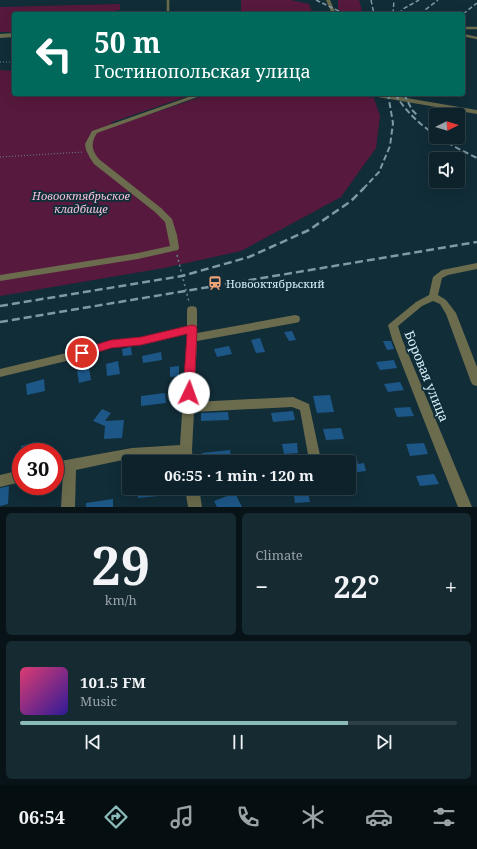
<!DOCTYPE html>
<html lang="en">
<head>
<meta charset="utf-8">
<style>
  :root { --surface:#0d222a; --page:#162a32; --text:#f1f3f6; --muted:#9aa4a8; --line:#2d3f47; --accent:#8bbbb9 }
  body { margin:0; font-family:"Noto Serif",serif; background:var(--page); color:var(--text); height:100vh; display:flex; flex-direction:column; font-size:15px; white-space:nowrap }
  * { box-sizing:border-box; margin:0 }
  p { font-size:13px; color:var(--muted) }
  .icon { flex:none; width:22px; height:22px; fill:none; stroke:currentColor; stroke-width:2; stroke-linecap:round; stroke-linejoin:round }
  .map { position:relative; height:507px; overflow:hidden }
  .drawer { display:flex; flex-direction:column; gap:6px; padding:6px; background:#071317; flex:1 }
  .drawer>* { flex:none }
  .banner { position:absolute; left:12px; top:12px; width:453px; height:84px; border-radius:4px; box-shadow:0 4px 16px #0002,0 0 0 1px var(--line); background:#00695c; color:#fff; overflow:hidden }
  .needle { width:26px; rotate:85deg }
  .fabs { position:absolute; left:429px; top:108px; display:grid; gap:8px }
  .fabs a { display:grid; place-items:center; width:36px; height:36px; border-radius:4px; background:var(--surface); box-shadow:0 4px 16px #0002,0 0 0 1px var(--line); font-size:20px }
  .speed { position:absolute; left:12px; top:443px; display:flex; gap:8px; font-size:20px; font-weight:700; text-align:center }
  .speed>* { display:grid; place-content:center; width:52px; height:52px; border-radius:50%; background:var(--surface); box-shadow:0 4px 16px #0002,0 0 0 1px var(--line); line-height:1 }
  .speed .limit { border:6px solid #d22; background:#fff; color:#111 }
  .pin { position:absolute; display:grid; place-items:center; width:34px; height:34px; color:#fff; margin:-17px; border:2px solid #fff; border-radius:50%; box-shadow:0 1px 4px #0007 }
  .me { position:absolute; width:44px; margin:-22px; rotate:3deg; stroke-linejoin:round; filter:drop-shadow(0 0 3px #0008) }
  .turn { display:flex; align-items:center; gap:14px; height:84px; padding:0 16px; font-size:18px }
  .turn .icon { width:52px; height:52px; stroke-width:2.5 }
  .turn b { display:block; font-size:28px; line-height:34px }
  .big { font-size:30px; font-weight:700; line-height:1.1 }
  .drawer .card { flex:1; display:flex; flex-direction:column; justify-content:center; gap:6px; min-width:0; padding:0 14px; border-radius:6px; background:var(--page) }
  .drawer .dial { align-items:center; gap:0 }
  .dial b { font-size:52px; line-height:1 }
  .song { display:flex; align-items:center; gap:12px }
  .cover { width:48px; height:48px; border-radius:6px; background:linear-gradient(135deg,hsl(340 70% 55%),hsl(250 70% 35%)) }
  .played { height:4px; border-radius:2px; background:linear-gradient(90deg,var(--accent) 75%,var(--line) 75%) }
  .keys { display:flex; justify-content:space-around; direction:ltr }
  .heat { display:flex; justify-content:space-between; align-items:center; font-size:22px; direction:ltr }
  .drawer .tiles { flex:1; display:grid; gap:6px; grid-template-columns:1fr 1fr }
  .card:last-child { grid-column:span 2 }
  .trip { position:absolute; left:122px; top:455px; width:234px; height:40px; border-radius:4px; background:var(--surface); box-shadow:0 4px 16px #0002,0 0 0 1px var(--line); font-weight:700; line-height:40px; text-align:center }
  .menu { display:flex; height:64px; justify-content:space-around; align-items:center; background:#050e11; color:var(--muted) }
  .menu .icon { width:28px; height:28px }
  .menu .on { color:var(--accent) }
  .menu b { font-size:18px; color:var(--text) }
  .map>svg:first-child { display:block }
  .green { fill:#57193d }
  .building { fill:#1d5788 }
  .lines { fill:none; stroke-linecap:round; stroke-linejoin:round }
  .path-far1 { stroke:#6b8591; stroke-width:1; stroke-dasharray:1 2; stroke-linecap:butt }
  .path { stroke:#6b8591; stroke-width:1.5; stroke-dasharray:2 3; stroke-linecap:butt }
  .lane { stroke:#6b6b4d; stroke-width:2.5 }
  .street { fill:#6b6b4d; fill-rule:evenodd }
  .rail-far2 { stroke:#7f99a5; stroke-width:1.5; stroke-dasharray:4.5 2.5; stroke-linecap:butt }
  .rail-far1 { stroke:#7f99a5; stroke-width:2; stroke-dasharray:6 3; stroke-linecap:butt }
  .rail { stroke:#7f99a5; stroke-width:2.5; stroke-dasharray:8 4; stroke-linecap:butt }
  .route { fill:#e11d48; stroke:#92132f }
  .labels { text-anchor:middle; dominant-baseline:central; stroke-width:4; stroke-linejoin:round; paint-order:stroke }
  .park-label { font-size:11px; font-style:italic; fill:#f4c2da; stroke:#112d38 }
  .poi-label { font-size:11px; fill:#d7effb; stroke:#112d38; text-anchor:start }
  .near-street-label { font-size:13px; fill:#d7effb; stroke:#112d38 }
</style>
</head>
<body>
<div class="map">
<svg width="477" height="507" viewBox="0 0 477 507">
  <rect width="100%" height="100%" fill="#112d38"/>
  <!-- green -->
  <path class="green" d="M241,0H291L309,4L313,14H241Z
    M338,0H359L363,14H340L338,10Z
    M120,4V10L93,14H14V32H0V7Z
    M0,70L14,71V94H194L110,123L120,124L210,94H349L374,98L380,116L376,148L341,197L241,251L164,268L0,296Z"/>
  <!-- building -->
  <path class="building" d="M292,331L296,340L289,341L284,332Z
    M260,338L265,352L256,353L251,340Z
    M383,341H391L394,349L387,350Z
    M229,346L232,354L217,357L214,349Z
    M131,347L132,355L123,356L122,349Z
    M161,352L162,360L143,363L142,356Z
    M394,360L397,368L380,370L376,362Z
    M118,361L120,374L107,376L106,364Z
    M179,366V376L170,377V367Z
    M89,368L91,380L79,383L77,371Z
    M44,379L45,391L27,395L26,384Z
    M400,382L404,390L388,392L384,384Z
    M165,393L166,403L141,406V396Z
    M330,395L334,412L317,413L313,396Z
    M410,407L414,416L397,417L394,408Z
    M102,409L111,413L105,421L124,420L122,438L104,439L105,426L93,421Z
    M293,411L295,420L273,422L271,413Z
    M228,412L229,420L201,421V413Z
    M341,428L344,439L326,440L323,429Z
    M35,442L36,452H21V446Z
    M297,443L298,453L284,454L282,444Z
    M424,443L428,454L410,456L406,444Z
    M230,450L232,461L203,462L202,453Z
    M356,456L358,464L364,463L366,471L349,473V457Z
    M434,474L439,484L420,486L416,476Z
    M9,486L8,504L0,506V488Z
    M138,488H158V496L138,498Z
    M293,488H307L310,502L295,503Z
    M235,493L242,507H217L214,501Z
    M113,499V507H86V503Z"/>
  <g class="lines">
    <!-- path-far1 -->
    <path class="path-far1" d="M0,62H14
      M0,157L83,152"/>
    <!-- path -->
    <path class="path" d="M177,255L189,302"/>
    <!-- lane -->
    <path class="lane" d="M168,0V14
      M463,28H477
      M463,35L477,38"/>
    <!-- street -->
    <path class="street" d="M326,0H330L336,14H332Z
      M14,33V37L0,38V34Z
      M197,94H206L97,133C90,144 92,151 100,160L161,208L172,219L177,235L179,248L178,250L138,259L0,281V275L138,253L170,246L165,222L155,212L94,164L90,158L86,150L85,144L92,131Z
      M369,94H383L477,110V114L372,96Z
      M477,263V269L448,275L442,278L438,295L446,300L456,313L477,367V386L473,385L471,382L446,314L440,304L433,301L422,306L398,326L402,339L472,507H458L392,339L388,325L416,302L429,295L433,277L442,270Z
      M192,306L196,307L197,310V333L295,315L299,316L300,319L299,322L295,323L197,341L194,402L293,397L309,404L321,460L320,462H308L309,460L300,410L292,407L194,412L192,450L193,462H181L180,456L132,458L76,470L75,507H61L63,472L55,474V462L132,448L180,445L187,334L141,345L111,348L83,357L0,377V369L83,349L111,340L141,337L187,326V310L188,307Z
      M21,470V482L0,487V475Z
      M185,488H199L202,507H188Z"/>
    <!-- rail-far2 -->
    <path class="rail-far2" d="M316,0L345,14
      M371,0L374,14
      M393,14L394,0
      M399,14L403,9L419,0
      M420,14L438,0
      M463,14L477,3"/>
    <!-- rail-far1 -->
    <path class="rail-far1" d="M395,94C415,126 444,142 477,158
      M404,94L412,110L417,115
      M363,189L379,172L390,146L393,123L388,94"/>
    <!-- rail -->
    <path class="rail" d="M0,306L182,276L249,257L309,230L351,201L364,188
      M0,322L477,242"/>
  </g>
  <!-- route -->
  <path class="route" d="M192,325L196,326L197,329L194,393L193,397L189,398L185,397L183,393L187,334L141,345L111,348L82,357L79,356L77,353L79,350L111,340L141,337Z"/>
  <!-- icons -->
  <defs>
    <symbol id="station-bare" viewBox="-9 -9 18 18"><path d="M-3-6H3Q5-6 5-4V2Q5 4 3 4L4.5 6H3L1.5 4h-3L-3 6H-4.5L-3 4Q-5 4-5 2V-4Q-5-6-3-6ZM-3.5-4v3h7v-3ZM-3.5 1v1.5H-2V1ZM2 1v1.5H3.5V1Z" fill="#f0a279" stroke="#112d38" stroke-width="2.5" paint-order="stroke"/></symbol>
  </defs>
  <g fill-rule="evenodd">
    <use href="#station-bare" x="205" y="273" width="20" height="20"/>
  </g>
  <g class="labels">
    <!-- park labels -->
    <g class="park-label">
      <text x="81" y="195">Новооктябрьское<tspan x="81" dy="13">кладбище</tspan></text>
    </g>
    <!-- poi labels -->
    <g class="poi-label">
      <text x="226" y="283">Новооктябрьский</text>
    </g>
    <!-- near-street labels -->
    <g class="near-street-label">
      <text transform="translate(427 376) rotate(68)">Боровая улица</text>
    </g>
  </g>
</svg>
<div class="fabs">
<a><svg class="needle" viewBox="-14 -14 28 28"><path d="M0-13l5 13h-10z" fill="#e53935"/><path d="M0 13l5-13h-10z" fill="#9aa4a8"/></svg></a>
<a><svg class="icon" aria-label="sound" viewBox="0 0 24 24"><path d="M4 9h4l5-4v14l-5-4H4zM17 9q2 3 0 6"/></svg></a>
</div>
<div class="speed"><div class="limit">30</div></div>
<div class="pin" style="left:82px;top:353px;background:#d93025"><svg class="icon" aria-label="arrive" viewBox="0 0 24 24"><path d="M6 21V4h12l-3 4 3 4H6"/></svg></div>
<svg class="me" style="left:189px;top:393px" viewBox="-20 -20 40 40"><circle r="19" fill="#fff"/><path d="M0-13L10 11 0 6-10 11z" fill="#e11d48"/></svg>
<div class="trip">06:55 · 1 min · 120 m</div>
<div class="banner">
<div class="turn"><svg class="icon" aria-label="left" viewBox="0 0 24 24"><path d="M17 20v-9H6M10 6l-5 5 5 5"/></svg><div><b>50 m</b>Гостинопольская улица</div></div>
</div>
</div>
<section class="drawer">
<div class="tiles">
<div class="card dial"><b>29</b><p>km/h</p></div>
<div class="card"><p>Climate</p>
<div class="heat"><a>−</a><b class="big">22°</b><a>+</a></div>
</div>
<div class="card">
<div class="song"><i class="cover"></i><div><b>101.5 FM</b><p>Music</p></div></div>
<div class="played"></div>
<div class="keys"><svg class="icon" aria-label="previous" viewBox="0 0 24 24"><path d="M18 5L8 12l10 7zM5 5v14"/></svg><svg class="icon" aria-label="pause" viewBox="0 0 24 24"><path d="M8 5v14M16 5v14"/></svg><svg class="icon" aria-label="next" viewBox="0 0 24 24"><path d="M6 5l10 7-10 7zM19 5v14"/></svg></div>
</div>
</div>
</section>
<nav class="menu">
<b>06:54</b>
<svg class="icon on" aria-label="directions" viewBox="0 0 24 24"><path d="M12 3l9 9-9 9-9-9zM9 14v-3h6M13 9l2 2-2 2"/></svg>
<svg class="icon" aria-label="music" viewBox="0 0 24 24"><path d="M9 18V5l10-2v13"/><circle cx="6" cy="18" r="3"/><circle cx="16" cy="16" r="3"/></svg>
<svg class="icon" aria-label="phone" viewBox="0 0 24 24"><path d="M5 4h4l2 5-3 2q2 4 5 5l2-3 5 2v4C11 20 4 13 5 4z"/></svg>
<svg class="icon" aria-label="climate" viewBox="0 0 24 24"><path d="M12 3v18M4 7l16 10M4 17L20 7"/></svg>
<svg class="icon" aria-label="car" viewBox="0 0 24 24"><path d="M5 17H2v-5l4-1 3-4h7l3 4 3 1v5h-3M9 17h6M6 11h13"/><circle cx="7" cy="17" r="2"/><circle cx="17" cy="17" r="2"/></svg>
<svg class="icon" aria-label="filters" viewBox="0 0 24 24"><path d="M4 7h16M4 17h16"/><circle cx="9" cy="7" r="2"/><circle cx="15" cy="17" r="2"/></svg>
</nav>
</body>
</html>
